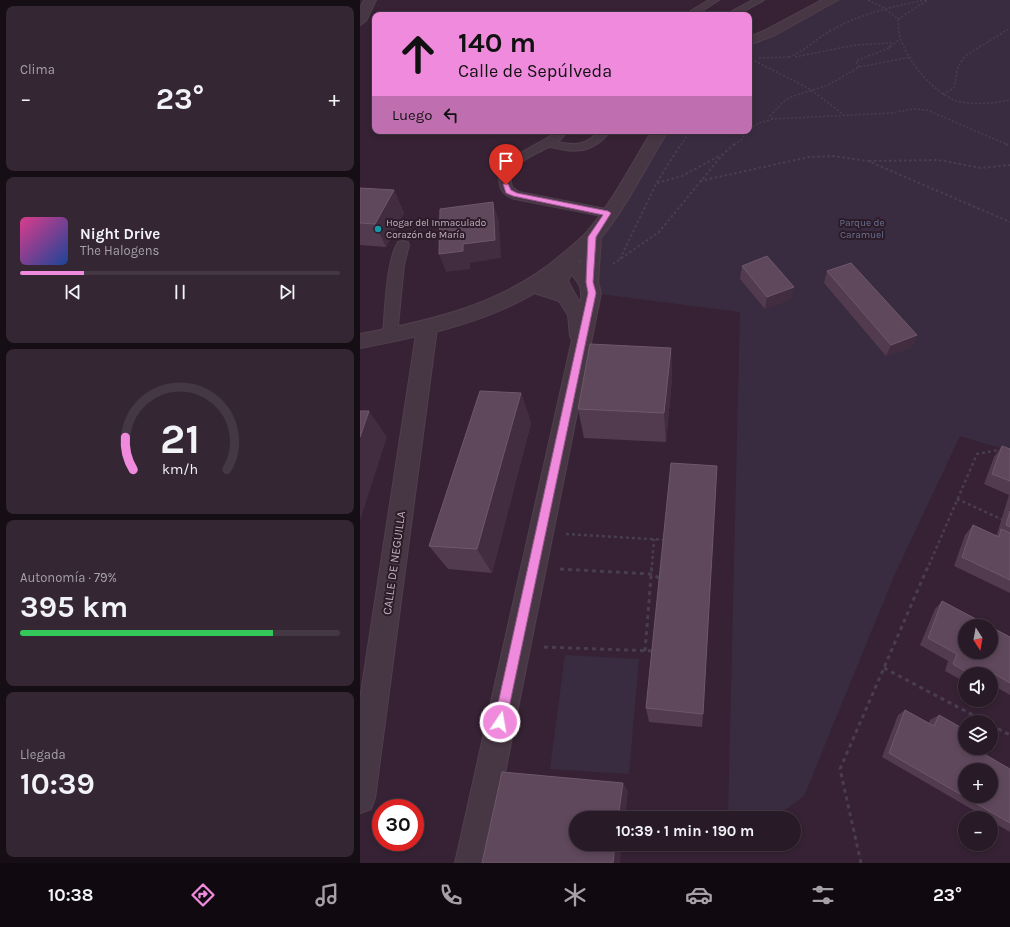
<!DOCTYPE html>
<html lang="es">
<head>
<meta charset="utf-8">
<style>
  :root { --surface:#281a27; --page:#342733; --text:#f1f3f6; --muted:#a5a1a7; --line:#443844; --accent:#ef8add }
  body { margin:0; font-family:Karla,sans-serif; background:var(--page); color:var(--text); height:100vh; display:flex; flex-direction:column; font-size:15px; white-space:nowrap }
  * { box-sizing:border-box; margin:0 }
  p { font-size:13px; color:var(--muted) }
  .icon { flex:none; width:22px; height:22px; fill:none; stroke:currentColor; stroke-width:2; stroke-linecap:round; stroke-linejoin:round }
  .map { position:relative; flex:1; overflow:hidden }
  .side { display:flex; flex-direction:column; gap:6px; padding:6px; background:#160e15; width:360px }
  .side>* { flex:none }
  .hud { position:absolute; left:12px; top:12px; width:380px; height:122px; border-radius:8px; box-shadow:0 2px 6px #0003,0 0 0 1px var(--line); background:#ef8add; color:#111; overflow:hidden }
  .needle { width:26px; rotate:169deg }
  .tools { position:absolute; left:598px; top:619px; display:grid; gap:8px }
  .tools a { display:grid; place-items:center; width:40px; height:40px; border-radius:50%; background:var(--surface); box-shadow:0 2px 6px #0003,0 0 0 1px var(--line); font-size:20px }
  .speed { position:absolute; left:12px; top:799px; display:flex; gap:8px; font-size:20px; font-weight:700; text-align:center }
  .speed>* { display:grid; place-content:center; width:52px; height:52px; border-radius:50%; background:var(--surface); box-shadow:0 2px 6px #0003,0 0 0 1px var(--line); line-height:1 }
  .speed .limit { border:6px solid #d22; background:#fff; color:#111 }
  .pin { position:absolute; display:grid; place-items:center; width:34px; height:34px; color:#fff; margin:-41px -17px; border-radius:50% 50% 50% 0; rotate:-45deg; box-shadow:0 0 4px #0007 }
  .pin .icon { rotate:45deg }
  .me { position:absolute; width:44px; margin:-22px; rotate:12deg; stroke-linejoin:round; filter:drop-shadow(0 0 3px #0008) }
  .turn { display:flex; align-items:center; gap:14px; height:84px; padding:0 20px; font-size:18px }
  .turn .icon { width:52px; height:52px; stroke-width:2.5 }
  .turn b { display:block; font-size:28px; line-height:34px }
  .then { display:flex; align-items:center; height:38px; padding:0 20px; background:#0003; gap:8px; font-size:15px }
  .big { font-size:30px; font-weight:700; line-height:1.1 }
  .side .card { flex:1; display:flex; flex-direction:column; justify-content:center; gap:6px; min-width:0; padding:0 14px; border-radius:8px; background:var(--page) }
  .side .dial { align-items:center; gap:0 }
  .dial svg { height:104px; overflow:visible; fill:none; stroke:var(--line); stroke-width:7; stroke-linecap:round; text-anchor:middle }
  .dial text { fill:var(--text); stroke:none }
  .song { display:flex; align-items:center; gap:12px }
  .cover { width:48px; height:48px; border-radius:6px; background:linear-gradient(135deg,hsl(330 70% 55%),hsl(220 70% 35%)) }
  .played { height:4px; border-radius:2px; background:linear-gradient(90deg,var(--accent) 20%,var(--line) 20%) }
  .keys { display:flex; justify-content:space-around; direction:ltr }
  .heat { display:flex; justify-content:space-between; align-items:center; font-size:22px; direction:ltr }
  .charge { height:6px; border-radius:3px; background:linear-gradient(90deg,#34c759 79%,var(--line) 0) }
  .trip { position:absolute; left:209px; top:811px; width:232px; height:40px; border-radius:20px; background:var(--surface); box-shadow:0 2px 6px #0003,0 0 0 1px var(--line); font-weight:700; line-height:40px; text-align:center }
  .tab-bar { display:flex; height:64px; justify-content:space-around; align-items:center; background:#100a10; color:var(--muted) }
  .tab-bar .icon { width:28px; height:28px }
  .tab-bar .selected { color:var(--accent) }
  .tab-bar b { font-size:18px; color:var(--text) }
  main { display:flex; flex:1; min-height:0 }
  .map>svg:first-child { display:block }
  .green { fill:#3a2c40 }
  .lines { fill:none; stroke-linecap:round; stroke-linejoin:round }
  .service-casing { stroke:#503f4d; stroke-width:2 }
  .minor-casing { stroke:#503f4d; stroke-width:2 }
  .tertiary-casing { stroke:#503f4d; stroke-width:2 }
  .path-far3 { stroke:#493d50; stroke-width:1.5; stroke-dasharray:2 2; stroke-linecap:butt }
  .path-far2 { stroke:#493d50; stroke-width:2; stroke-dasharray:2.5 2.5; stroke-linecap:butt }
  .path-far1 { stroke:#493d50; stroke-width:2.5; stroke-dasharray:3 3; stroke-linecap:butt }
  .path { stroke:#493d50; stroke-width:3; stroke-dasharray:4 4; stroke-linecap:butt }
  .service { fill:#473644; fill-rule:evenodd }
  .minor { fill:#473644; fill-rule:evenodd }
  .tertiary { fill:#473644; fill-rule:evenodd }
  .wall { fill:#523b4f }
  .shaded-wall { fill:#422c3f }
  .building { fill:#5f475c; stroke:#6e586b; fill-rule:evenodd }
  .route { fill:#ef8add; stroke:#9b5a90 }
  .culture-dot { fill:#0f9aa8; stroke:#2c1b29; stroke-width:1.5 }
  .labels { text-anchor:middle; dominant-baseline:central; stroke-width:4; stroke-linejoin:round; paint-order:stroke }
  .far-poi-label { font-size:10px; fill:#c3b0c0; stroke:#2c1b29; text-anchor:start }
  .far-park-label { font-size:10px; fill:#6a7292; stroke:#2c1b29 }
  .street-label { font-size:12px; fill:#c3b0c0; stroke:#2c1b29 }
</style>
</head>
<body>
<main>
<section class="side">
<div class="card"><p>Clima</p>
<div class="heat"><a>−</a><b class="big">23°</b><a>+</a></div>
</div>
<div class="card">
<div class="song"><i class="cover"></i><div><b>Night Drive</b><p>The Halogens</p></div></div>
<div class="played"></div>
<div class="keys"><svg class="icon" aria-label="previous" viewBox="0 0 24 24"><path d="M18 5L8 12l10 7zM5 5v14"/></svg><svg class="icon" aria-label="pause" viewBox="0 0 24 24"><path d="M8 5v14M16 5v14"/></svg><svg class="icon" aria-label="next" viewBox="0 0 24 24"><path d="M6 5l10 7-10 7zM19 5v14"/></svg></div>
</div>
<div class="card dial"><svg viewBox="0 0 100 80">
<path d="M14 69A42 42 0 1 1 86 69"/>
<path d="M14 69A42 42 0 0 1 8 44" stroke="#ef8add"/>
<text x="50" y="56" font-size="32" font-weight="700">21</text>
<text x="50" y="72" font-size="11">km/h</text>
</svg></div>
<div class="card"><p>Autonomía · 79%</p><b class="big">395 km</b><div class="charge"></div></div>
<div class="card"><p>Llegada</p><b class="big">10:39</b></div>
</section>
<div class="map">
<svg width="650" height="863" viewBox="0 0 650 863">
  <rect width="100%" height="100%" fill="#362234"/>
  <!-- green -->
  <path class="green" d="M472,0H650V451L600,436L534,576L444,796L421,813L418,818H368L380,312L232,293V237L300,131H389V41Z
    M205,655L279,659L269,774L190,769Z"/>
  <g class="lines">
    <defs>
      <path id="service" d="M349,0H359L336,15H324Z
        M393,0H404L377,15H365Z
        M197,131H208L198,142C215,146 227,145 239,131H250C240,146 224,153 205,150C201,150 195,147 190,147C187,147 182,151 179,152C165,159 146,168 152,187L159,192L251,210L253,213L251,216L247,217L155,199C148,197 141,192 140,185C133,157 182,146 197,131Z
        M43,241L48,242L49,245L44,265L37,336L35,340L30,341L25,340L23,336C25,311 26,262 38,242Z"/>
      <path id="minor" d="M232,231L238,233L241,237L238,282L241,293L127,863H95L212,340L210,336L208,315L199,301L168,291L166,286L168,281L175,279L191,284L190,281L198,261L204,259L221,263L223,237L226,233ZM211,274C220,284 223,289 220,303L208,281Z
        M67,321L74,323L77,328L15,798L11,809L0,813V699L57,328L60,323Z"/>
      <path id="tertiary" d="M4,0H16L6,21L0,25V8Z
        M462,0H478L415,35L389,45V37L406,30Z
        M292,131H308C285,167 266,209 238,241C179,311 86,332 0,348V334C73,320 144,304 201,255C209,248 219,241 226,233C252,203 271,165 292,131Z"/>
    </defs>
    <!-- service casing -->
    <use href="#service" class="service-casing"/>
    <!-- minor casing -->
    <use href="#minor" class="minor-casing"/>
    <!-- tertiary casing -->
    <use href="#tertiary" class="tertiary-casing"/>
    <!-- path-far3 -->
    <path class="path-far3" d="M508,0L524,8L538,19C539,25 538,31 540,37C547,61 576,97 601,102C617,105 635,103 650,100
      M538,19L568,0
      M429,57C445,51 456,39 470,31C500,14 533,6 566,0
      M435,57L495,45L531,43L529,48
      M399,58L430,57
      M391,59L450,89L484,115
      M499,67L496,61L529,48L540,39
      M583,94L594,88L598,67L605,56L650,28
      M413,119L410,116L423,102L431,97L468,85L499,67L551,57
      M389,129L399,123L413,119L531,113L554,109L567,110L648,145
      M321,145L330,131
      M374,145L381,140L387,131"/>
    <!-- path-far2 -->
    <path class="path-far2" d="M646,144L650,146
      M509,161L578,160L621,168L650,165
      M340,181L449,157L473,156L508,161L650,222
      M297,183L322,176L361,155
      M260,259L296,184L321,144
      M253,264L299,232L364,153L375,144"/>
    <!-- path-far1 -->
    <path class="path-far1" d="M597,499L650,523
      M206,534L307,540
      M292,565L294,539
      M569,565L617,454L638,450L642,451"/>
    <!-- path -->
    <path class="path" d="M200,569L291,574L301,579
      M184,647L293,651
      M285,651L292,564
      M524,668L626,722
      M631,725L650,735
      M501,863L480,769L569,564"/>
    <!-- service -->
    <use href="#service" class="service"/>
    <!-- minor -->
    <use href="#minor" class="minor"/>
    <!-- tertiary -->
    <use href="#tertiary" class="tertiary"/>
  </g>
  <!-- wall -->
  <path class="wall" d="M0,188L34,190L44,213L26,247L0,245Z
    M382,266L431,299L405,309L380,279Z
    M467,271L557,335L552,347L526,356L464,283Z
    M311,348L312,379L306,442L224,438L218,409Z
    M161,393L171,423L132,573L88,569L69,546Z
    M642,446L650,449V593L594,566L605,535L613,525L635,536L637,534L649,495L624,484L634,457Z
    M582,601L650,637V695L631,684V674H605V682L585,671L588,661L560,645L575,609Z
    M286,708L343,714L342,727L289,722Z
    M545,710L569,723L570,720L579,715L598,739L650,769V832L631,821V818H627L522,757L538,715Z"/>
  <!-- shaded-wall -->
  <path class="shaded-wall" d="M34,190L44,213L26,247L15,224Z
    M133,202L139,221L141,258L110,263V269L86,272L79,254L103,244Z
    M434,287L431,299L405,309L407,297Z
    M557,335L552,347L526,356L531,345Z
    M311,348L312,379L306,442L304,413Z
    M161,393L171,423L132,573L117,549Z
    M9,411L27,437L0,521V437Z
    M263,783L268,791L265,818H258Z
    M255,844H262L260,863H253Z"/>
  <!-- building -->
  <path class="building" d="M0,188L34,190L15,224L0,223Z
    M133,202L135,240L103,244V251L79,254L80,209Z
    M407,256L434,287L407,297L382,266Z
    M491,263L557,335L531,345L467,271Z
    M230,344L311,348L304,413L218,409Z
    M120,391L161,393L117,549L69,546Z
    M0,411H9L0,437Z
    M642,446L650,449V481L632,474Z
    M311,463L357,466L343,714L286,708Z
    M650,511V527L646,525Z
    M613,525L639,537L641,529L650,533V580L602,557Z
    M582,601L629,626H605V652H631V627L650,637V683L621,666L618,674H610L593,664L597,654L568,638Z
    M545,710L574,726L579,715L602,728L598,739L605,743V748H614L650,769V823L529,753ZM605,770H631V796H605Z
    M142,772L263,783L258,818H216V844H255L253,863H122Z"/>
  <!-- route -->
  <path class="route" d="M143,184H148L151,190L157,193L248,211L251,213L236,237L233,282L236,293L146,722L145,726L140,728L136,726L134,722L228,293L226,282L228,237L243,215L153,196L146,193Z"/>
  <!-- markers -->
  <circle class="culture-dot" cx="18" cy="229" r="4"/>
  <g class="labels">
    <!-- far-poi labels -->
    <g class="far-poi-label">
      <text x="26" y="223">Hogar del Inmaculado<tspan x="26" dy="12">Corazón de María</tspan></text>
    </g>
    <!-- far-park labels -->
    <g class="far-park-label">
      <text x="502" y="223">Parque de<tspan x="502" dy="12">Caramuel</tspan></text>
    </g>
    <!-- street labels -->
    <g class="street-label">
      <text transform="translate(34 563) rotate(-82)">CALLE DE NEGUILLA</text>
    </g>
  </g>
</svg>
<div class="tools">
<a><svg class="needle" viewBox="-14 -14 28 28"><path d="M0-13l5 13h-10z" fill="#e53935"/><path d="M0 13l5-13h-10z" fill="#a5a1a7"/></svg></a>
<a><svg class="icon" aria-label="sound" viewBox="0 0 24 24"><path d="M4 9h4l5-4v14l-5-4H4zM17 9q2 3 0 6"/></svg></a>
<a><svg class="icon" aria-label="layers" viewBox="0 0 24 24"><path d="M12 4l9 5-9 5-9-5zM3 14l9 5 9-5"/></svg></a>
<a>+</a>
<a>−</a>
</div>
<div class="speed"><div class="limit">30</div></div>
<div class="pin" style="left:146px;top:185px;background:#d93025"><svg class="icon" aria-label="arrive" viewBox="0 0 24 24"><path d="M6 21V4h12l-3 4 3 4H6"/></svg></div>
<svg class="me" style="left:140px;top:722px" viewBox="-20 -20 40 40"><circle r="17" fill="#ef8add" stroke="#fff" stroke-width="3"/><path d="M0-11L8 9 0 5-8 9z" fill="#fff"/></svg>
<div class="trip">10:39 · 1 min · 190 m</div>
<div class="hud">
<div class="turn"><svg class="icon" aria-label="ahead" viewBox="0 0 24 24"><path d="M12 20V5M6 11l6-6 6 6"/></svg><div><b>140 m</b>Calle de Sepúlveda</div></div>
<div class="then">Luego<svg class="icon" aria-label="left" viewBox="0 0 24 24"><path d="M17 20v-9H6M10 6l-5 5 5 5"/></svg></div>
</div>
</div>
</main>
<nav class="tab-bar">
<b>10:38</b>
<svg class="icon selected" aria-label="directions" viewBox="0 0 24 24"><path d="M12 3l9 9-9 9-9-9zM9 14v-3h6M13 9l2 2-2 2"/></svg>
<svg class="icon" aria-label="music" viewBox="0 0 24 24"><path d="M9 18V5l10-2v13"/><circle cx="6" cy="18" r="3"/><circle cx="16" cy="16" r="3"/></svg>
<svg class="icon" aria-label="phone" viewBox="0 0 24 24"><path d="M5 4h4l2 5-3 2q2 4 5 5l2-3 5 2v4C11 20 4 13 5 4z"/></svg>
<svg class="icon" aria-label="climate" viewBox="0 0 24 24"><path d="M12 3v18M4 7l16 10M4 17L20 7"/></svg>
<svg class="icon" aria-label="car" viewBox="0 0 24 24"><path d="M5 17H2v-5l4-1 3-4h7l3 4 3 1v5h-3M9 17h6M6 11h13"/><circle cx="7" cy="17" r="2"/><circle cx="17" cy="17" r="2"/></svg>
<svg class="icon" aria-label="filters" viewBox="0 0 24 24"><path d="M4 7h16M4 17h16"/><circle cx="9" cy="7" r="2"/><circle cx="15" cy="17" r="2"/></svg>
<b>23°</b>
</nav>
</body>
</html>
